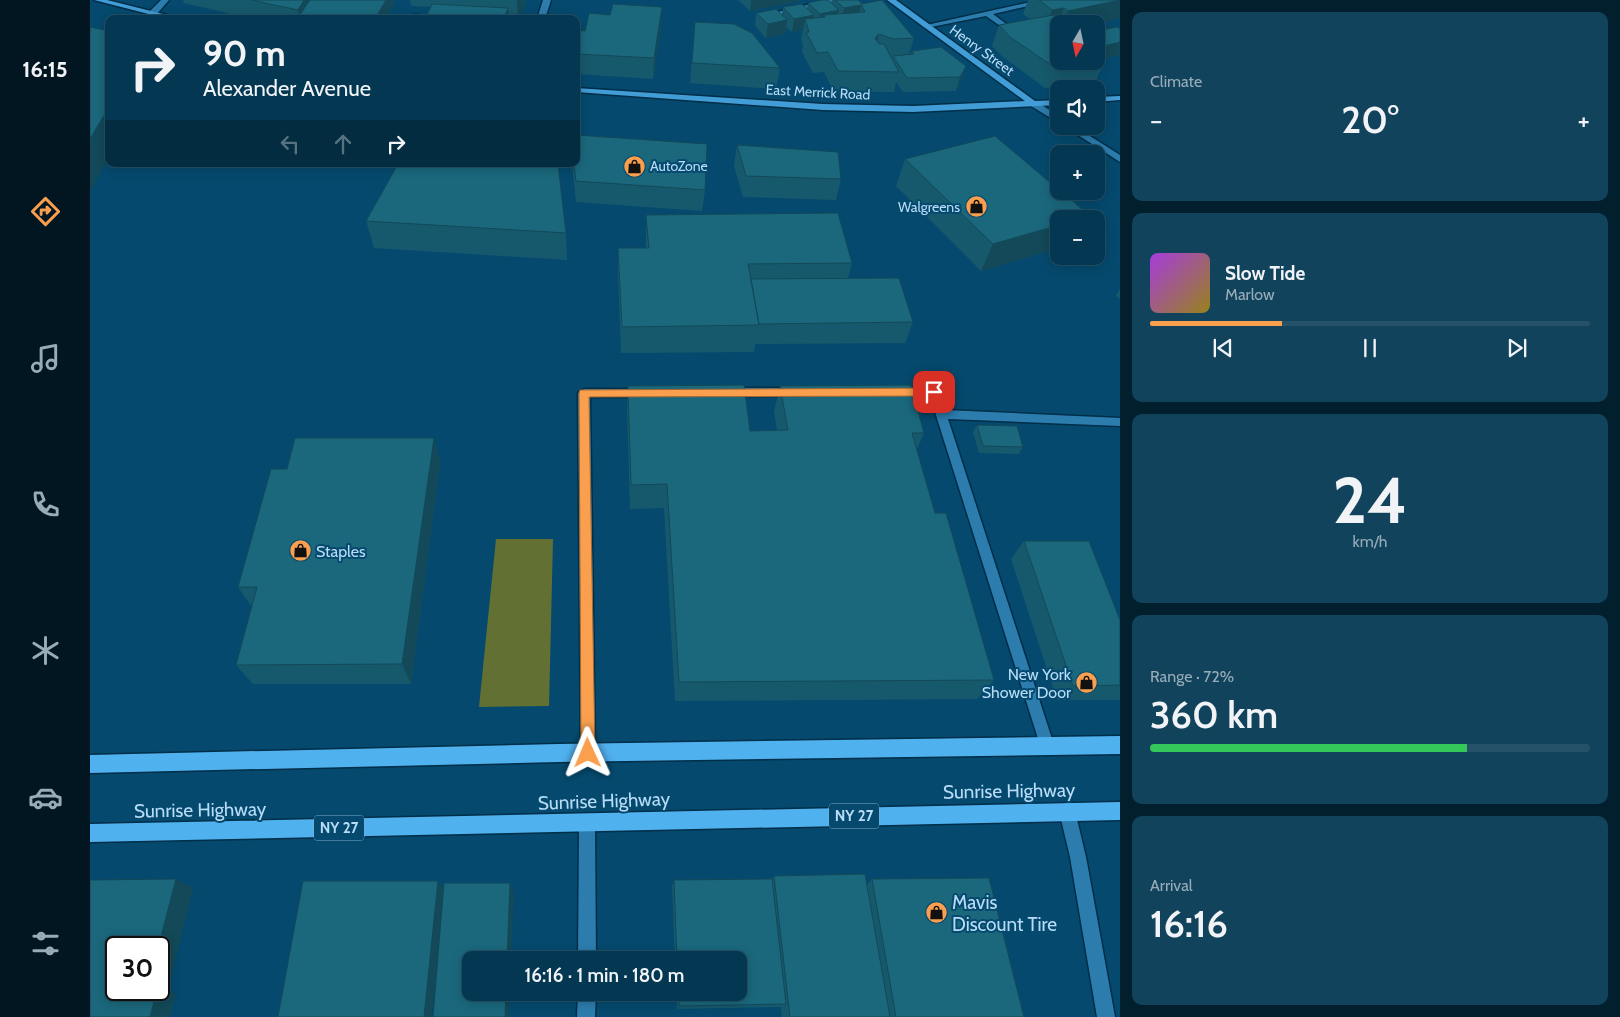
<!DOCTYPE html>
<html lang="en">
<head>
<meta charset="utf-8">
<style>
  :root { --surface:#043852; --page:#12435c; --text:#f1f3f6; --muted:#97acb8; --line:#255269; --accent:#f99f4d }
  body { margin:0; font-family:Cabin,sans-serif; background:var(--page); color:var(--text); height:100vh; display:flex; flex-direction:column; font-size:19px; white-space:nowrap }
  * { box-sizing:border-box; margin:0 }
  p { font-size:16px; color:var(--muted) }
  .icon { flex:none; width:28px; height:28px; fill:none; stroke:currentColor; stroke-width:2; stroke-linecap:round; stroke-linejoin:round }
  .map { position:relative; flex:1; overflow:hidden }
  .side { display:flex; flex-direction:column; gap:12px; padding:12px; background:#021f2d; width:500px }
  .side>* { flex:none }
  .banner { position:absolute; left:15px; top:15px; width:475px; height:152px; border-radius:10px; box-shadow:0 2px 12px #0003,0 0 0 1px var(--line); background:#043852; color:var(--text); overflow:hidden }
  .needle { width:32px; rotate:189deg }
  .tools { position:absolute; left:960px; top:15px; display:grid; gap:10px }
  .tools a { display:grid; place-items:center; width:55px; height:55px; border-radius:10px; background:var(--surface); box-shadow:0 2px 12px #0003,0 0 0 1px var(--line); font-size:25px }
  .speed { position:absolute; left:15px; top:936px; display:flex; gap:10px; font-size:25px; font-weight:700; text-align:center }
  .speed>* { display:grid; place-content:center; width:65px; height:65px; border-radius:50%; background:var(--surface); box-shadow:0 2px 12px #0003,0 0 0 1px var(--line); line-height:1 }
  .speed .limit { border:2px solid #111; border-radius:8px; background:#fff; color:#111 }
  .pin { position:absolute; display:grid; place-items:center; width:42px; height:42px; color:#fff; margin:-21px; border-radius:10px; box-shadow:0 2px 8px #0006 }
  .me { position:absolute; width:55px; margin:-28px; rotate:359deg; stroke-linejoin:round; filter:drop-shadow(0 0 4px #0008) }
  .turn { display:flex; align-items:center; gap:18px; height:105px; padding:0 15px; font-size:22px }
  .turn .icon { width:65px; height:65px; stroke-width:2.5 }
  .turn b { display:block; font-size:35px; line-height:42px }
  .lanes { display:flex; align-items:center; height:48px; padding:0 15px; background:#0003; justify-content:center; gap:25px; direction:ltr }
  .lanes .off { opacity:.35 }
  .big { font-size:38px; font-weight:600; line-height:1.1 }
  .side .card { flex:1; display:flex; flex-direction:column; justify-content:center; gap:8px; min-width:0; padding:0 18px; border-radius:10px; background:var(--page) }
  .side .dial { align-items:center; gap:0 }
  .dial b { font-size:65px; line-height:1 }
  .song { display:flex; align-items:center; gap:15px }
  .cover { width:60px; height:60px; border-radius:8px; background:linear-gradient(135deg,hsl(280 70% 55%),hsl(50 70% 35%)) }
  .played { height:5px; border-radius:2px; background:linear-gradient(90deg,var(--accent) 30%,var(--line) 30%) }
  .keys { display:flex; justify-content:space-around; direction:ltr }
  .heat { display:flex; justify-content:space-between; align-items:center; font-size:28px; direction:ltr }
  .charge { height:8px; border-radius:4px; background:linear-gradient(90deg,#34c759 72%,var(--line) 0) }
  .trip { position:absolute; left:372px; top:951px; width:285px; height:50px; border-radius:10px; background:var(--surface); box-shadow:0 2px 12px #0003,0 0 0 1px var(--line); font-weight:600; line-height:50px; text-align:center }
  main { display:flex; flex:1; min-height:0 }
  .dock { display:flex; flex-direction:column; width:90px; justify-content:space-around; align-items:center; background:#021621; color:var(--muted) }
  .dock .icon { width:35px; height:35px }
  .dock .selected { color:var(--accent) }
  .dock b { font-size:22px; color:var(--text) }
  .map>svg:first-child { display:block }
  .green { fill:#637034 }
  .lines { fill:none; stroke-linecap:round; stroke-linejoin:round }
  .minor-casing { stroke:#012e48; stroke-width:3 }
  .major-casing { stroke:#012e48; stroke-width:3 }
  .highway-casing { stroke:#012e48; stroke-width:3 }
  .minor { fill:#2c7dae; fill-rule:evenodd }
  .major { fill:#429cd5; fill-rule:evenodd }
  .highway { fill:#50b1ef; fill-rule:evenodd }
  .wall { fill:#17596c }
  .shaded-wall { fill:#134958 }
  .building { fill:#1b687d; stroke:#134958 }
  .route { fill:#f99f4d; stroke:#a26732 }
  .labels { text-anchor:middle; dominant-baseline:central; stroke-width:4; stroke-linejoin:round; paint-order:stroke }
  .far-street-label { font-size:14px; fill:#b7dcf7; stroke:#054a6e }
  .far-poi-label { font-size:14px; fill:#b7dcf7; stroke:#054a6e; text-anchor:start }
  .shield { fill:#054a6e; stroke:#82b0ce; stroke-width:1 }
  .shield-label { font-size:15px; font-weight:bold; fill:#b7dcf7 }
  .poi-label { font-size:16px; fill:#b7dcf7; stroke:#054a6e; text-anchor:start }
  .near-street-label { font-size:19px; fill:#b7dcf7; stroke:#054a6e }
  .near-poi-label { font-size:19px; fill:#b7dcf7; stroke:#054a6e; text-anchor:start }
</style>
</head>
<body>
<main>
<nav class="dock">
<b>16:15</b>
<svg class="icon selected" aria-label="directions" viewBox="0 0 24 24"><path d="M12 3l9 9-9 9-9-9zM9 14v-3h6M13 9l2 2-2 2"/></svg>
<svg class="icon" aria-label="music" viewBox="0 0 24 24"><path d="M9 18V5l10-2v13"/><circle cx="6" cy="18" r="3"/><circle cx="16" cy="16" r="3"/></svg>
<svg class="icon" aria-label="phone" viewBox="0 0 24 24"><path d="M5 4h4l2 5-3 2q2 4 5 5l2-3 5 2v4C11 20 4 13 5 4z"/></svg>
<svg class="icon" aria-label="climate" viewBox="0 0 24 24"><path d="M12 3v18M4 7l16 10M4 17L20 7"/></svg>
<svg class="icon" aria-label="car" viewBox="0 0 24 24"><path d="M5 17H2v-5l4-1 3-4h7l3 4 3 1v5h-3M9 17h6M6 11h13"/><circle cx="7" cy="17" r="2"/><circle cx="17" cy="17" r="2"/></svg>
<svg class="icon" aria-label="filters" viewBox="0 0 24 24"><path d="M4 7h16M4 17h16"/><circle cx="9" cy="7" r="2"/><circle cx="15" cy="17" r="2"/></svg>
</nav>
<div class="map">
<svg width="1030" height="1017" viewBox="0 0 1030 1017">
  <rect width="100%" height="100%" fill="#054a6e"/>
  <!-- green -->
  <path class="green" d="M406,539H463L459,706L389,707Z"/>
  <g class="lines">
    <defs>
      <path id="minor" d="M71,0H79L66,15H60V11Z
        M453,0H461L455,19H447Z
        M738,0H752L674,18L670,16Z
        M950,0H965L903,14L919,26V30H916L896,16L836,28L832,26Z
        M323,15H329L330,19H322Z
        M941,102H947L969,116V123L941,106Z
        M974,126H984L1030,155V162Z
        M640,388H705L711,392L705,396H640L634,392Z
        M807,388L848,389L855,410L1030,418V426L858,419L964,745L962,750L957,752L952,750L950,745L840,396L803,395L801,392Z
        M494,389H555L561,393L555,397H500L505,753L503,758L498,760L493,758L491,753L488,393Z
        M977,803L983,805L985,811L996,857L1025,1017H1007L980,857L969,811L971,805Z
        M497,815L503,817L505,823L506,960H488L489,823L491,817Z
        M488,992H506L505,1017H487Z"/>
      <path id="major" d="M4,0H17L93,19H78Z
        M797,0H806L945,101L969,100V105L823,112L733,110L486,92V88L733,104L823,106L935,101Z
        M1030,96V100L1006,102V97Z"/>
      <path id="highway" d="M1030,736V754L468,762L0,773V755L468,744Z
        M1030,802V820L0,842V824Z"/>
    </defs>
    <!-- minor casing -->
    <use href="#minor" class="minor-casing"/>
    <!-- major casing -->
    <use href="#major" class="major-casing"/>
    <!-- highway casing -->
    <use href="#highway" class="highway-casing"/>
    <!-- minor -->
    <use href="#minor" class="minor"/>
    <!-- major -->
    <use href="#major" class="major"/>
    <!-- highway -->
    <use href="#highway" class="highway"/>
  </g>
  <!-- wall -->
  <path class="wall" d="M93,0H303L304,4L296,19H162L94,3Z
    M320,0H436L430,19H335L341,7L321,6Z
    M648,0H713L660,11Z
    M742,0H768L824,38L819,55L820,54L822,51L876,66L871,80L866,91L813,92L806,82L804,92L743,91L734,72L723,73L712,52L713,45L711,39L713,30L702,32L696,27L695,34L676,38L665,26L666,13L692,14L693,7L717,8L718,3H741Z
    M938,0H1030V18L1004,24H969L1006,61L1030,29V55L1010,59L1014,63L1004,84L955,88L913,57L902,46L909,25L941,20L933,14Z
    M520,15L571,27L563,79L486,74V30L495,31Z
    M605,22L690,68L686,89L600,83Z
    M647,145L751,179L746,200L653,197L644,166Z
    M815,159L969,219V248L891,271L806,186Z
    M482,164H486L615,190L612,211L486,202Z
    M556,215L762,263L758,278L823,322L815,343L665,344L664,352L531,353L528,275V248H556Z
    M276,221L476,233L477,260L284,248Z
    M1030,289V299L1026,296Z
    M538,386L660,431L687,430L684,412L690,386L834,433L827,449L845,513L904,680L887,699L585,701L574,508L540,509L537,412Z
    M887,425L933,447L929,454L889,453L883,432Z
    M344,438L350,463L321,684H163L146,665L162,607L148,587L197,469Z
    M934,541L1030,620V700H967L921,559Z
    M684,876L777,884L782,879L934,1017H692L691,1007L587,1009L586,992H649V960H585L582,886L584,880L682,879Z"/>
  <!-- shaded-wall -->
  <path class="shaded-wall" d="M214,0H232L209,16L208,10Z
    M296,0H303L304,4L296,19H285Z
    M427,0H436L430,19H428Z
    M661,0H713L660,11Z
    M1030,0V18L1004,24H972L978,11Z
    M771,5L768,19L751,22L754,8Z
    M572,7L571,27L563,79L564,58Z
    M418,8L419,19H414Z
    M974,8L966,28L953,30L962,10Z
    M749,10L746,23L734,15L731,26L727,27L730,14Z
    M724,15L721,28L715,19L713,30L702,32L704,19Z
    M697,20L695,34L676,38L678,24Z
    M789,34L784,55L785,38Z
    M1030,42V55L1006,60V48Z
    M876,66L871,80L866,91L870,77Z
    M19,107V157L0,192V139Z
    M1000,216L998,219H990Z
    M969,225V248L891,271L903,244Z
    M344,438L350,463L321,684L312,664Z
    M86,879L103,888L78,991L86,994L80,1017H60V990H69L68,948Z
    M348,881L354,890L342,1017H334Z
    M420,883L424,892L421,960H417Z
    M416,992H420L419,1017H415Z"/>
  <!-- building -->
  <path class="building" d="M161,0H214L208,10Z
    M220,0H296L285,19H221L209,16Z
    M731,0H738L749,10L730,14L718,3Z
    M745,0H768L772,4L771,5L754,8Z
    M792,0L824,38L803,39L789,34L785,38L789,44H794L809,72L748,71L738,52L727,53L716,32H719L715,19L735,17L734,15L775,12L771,4Z
    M949,0H1030L978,11L974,8L962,10Z
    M342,4L418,8L414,19L369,16L368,19H335Z
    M523,4L572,7L564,58L486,54V30L495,31L499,13L520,15Z
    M712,4L724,15L704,19L693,7Z
    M686,9L697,20L678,24L666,13Z
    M963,15L973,24H969V61H1006V54L1014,63L964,67L920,37L909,25Z
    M605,22L644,24L662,33L690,68L602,63Z
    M0,27L19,31V107L0,139Z
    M1027,27L1030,29V42L1006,48V31Z
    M851,47L876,66L870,77L817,78L803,56L824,54L822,51Z
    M486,135L617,144L615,190L486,181L484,164H486Z
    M905,136L969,190V191H971L1000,216L990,219H969V225L903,244L815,159Z
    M647,145L748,152L751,179L656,176Z
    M308,164H468L476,233L276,221Z
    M748,213L762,263L658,264L669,325L532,327L528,248H559L556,215Z
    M809,278L823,322L669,324L661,279Z
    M654,385L660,431L698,430L690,386L821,385L834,433H822L845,513H856L904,680L589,682L577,484L541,485L538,386Z
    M887,425L927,426L933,447L893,446Z
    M205,438H344L312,664L146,665L167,587H148L181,469H197Z
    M934,541H999L1030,620V685L983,686Z
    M775,874L800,1017H700L684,876Z
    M899,878L934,1017H806L782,879Z
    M86,879L68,948H26V990H67L60,1017H0V880Z
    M682,879L696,1004L589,1006V992H649V960H587L584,880Z
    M213,881H348L334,1017H188Z
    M354,883H420L417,960H381V992H416L415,1017H343Z"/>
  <!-- route -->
  <path class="route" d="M844,388L849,392L844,396L499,397L505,753L503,757L498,759L493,757L491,753L489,393L490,390Z"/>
  <!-- icons -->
  <defs>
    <symbol id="shop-disc" viewBox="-11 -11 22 22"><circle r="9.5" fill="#f99f4d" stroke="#054a6e"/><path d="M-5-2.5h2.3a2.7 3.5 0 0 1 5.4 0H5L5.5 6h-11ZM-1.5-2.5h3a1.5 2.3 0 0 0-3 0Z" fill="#111"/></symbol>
  </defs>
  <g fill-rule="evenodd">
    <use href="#shop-disc" x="532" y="154" width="25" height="25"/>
    <use href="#shop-disc" x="874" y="194" width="25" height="25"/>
    <use href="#shop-disc" x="198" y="538" width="25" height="25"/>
    <use href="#shop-disc" x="984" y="670" width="25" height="25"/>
    <use href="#shop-disc" x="834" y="900" width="25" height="25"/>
  </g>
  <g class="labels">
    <!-- far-street labels -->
    <g class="far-street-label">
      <text transform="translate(892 50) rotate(36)">Henry Street</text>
      <text transform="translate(728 92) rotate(3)">East Merrick Road</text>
    </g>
    <!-- far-poi labels -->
    <g class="far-poi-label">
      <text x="560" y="166">AutoZone</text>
      <text x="870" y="207" text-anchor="end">Walgreens</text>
    </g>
    <!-- shield labels -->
    <g class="shield">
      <rect x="739" y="803.5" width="50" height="25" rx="4"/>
      <rect x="224" y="815.5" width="50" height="25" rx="4"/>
    </g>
    <g class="shield-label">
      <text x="764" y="816">NY 27</text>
      <text x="249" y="828">NY 27</text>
    </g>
    <!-- poi labels -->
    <g class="poi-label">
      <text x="226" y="551">Staples</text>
      <text x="981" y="674" text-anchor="end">New York<tspan x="981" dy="18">Shower Door</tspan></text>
    </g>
    <!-- near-street labels -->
    <g class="near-street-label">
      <text transform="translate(919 791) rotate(-1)">Sunrise Highway</text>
      <text transform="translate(514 801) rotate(-2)">Sunrise Highway</text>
      <text transform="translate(110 810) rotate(-1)">Sunrise Highway</text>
    </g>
    <!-- near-poi labels -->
    <g class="near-poi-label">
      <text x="862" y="902">Mavis<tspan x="862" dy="22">Discount Tire</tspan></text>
    </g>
  </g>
</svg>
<div class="tools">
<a><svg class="needle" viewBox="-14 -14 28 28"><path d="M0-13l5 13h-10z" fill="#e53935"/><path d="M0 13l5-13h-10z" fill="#97acb8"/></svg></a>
<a><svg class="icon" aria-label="sound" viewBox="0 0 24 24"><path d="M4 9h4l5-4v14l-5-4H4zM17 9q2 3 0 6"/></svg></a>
<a>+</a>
<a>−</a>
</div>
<div class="speed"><div class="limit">30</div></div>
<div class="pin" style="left:844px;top:392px;background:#d93025"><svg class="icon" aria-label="arrive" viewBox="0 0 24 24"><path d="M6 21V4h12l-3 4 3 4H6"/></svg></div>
<svg class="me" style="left:498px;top:753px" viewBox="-20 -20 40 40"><path d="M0-17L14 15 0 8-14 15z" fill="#f99f4d" stroke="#fff" stroke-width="4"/></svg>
<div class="trip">16:16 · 1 min · 180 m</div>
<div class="banner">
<div class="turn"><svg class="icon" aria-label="right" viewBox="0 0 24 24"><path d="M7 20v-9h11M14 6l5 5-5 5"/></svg><div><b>90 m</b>Alexander Avenue</div></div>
<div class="lanes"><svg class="icon off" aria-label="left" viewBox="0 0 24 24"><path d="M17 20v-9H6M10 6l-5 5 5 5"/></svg><svg class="icon off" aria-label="ahead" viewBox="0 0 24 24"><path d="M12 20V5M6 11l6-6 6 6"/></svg><svg class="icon" aria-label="right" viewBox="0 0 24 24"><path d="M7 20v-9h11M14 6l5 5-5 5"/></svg></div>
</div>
</div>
<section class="side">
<div class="card"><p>Climate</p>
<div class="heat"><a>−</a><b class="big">20°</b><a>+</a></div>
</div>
<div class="card">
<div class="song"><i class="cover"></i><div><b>Slow Tide</b><p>Marlow</p></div></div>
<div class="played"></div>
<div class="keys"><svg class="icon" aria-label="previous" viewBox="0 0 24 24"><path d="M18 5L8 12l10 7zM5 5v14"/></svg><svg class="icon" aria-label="pause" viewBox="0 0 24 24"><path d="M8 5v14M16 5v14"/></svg><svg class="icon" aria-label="next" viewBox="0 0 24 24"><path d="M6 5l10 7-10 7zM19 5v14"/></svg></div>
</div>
<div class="card dial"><b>24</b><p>km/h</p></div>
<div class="card"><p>Range · 72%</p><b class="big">360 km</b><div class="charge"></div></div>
<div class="card"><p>Arrival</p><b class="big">16:16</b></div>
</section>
</main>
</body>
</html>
